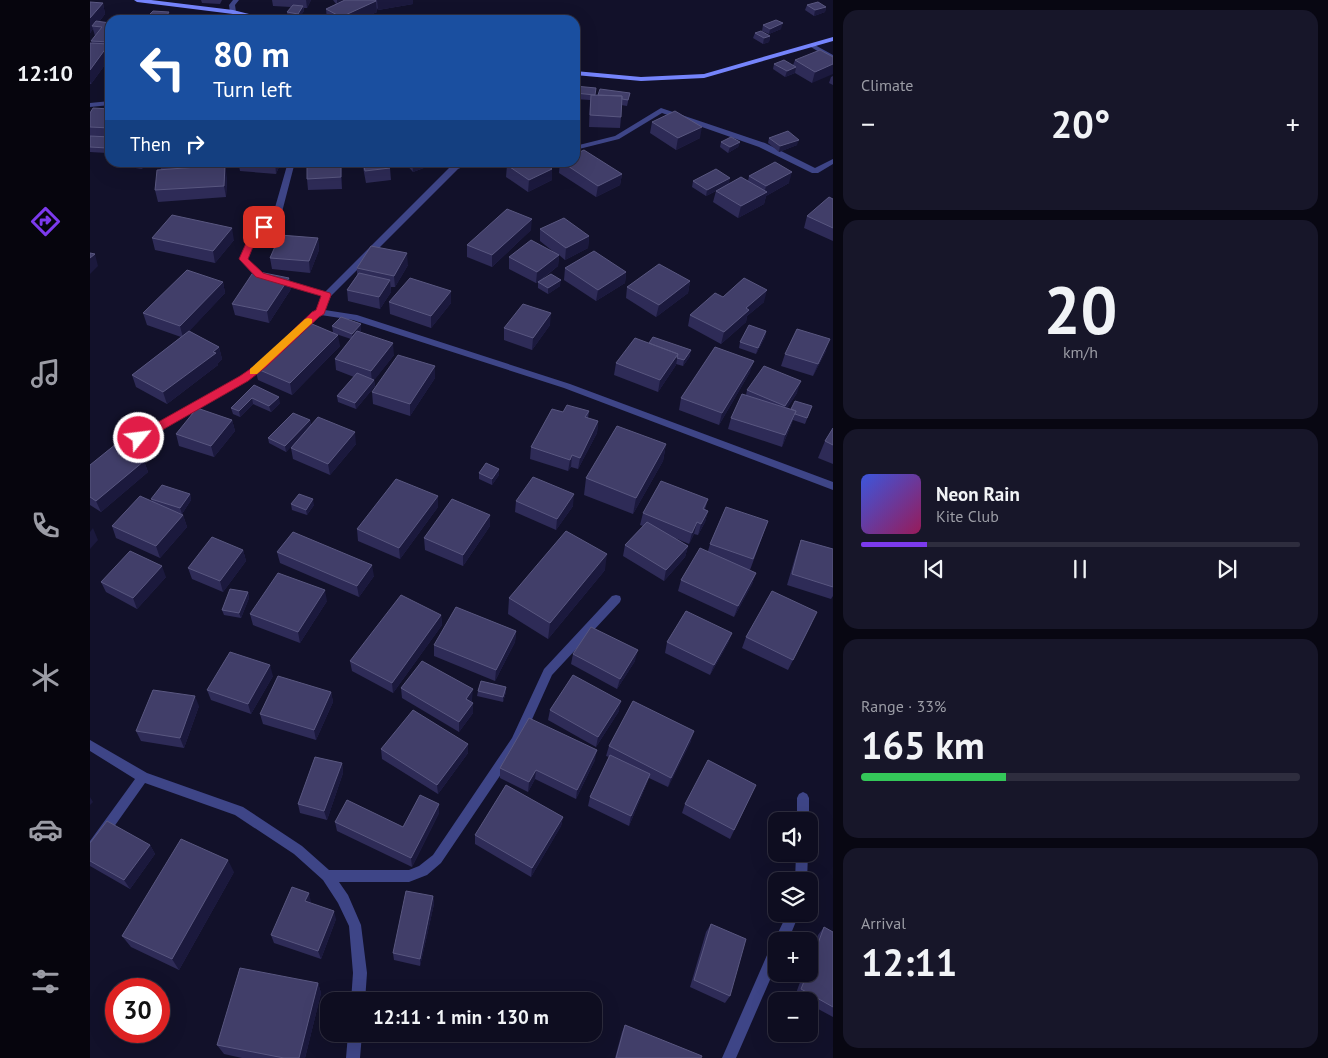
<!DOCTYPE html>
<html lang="en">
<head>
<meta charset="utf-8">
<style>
  :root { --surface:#0e0d20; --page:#171629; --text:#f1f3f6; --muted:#9b9ca5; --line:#2e2d3e; --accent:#7c3aed }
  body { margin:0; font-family:"PT Sans",sans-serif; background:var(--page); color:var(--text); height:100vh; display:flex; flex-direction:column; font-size:19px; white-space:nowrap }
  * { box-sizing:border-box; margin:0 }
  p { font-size:16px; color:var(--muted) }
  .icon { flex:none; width:28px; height:28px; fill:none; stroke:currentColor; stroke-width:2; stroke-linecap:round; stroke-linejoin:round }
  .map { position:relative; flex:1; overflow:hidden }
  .sheet { display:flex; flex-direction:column; gap:10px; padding:10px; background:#080712; width:495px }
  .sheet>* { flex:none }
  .top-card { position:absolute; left:15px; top:15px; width:475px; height:152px; border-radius:15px; box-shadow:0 5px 20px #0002,0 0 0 1px var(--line); background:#1a4fa0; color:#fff; overflow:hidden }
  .tools { position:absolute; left:678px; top:812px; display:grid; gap:10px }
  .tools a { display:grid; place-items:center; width:50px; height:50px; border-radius:10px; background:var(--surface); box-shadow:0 5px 20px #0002,0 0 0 1px var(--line); font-size:25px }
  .speed { position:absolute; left:15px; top:978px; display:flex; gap:10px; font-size:25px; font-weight:700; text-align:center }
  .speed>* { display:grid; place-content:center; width:65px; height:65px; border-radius:50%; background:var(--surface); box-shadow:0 5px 20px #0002,0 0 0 1px var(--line); line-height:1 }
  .speed .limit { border:8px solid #d22; background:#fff; color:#111 }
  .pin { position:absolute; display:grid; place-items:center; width:42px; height:42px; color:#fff; margin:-21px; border-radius:10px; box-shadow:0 2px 8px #0006 }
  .me { position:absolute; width:55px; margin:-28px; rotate:61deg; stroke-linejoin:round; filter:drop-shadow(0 0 4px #0008) }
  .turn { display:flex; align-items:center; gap:18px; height:105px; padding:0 25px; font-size:22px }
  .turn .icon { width:65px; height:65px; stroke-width:2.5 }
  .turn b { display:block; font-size:35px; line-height:42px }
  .then { display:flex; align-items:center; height:48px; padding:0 25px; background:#0003; gap:10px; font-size:19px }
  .big { font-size:38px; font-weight:600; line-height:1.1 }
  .sheet .widget { flex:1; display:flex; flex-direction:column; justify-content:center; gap:8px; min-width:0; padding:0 18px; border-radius:15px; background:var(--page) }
  .sheet .dial { align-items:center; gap:0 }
  .dial b { font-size:65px; line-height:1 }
  .song { display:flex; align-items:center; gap:15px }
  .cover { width:60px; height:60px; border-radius:8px; background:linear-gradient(135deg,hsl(230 70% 55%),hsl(330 70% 35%)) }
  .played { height:5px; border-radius:2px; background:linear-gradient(90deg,var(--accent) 15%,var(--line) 15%) }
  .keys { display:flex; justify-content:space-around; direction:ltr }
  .heat { display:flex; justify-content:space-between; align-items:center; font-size:28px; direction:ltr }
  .charge { height:8px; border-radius:4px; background:linear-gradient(90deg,#34c759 33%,var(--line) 0) }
  .trip { position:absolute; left:230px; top:992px; width:282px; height:50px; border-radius:15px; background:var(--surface); box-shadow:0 5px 20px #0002,0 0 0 1px var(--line); font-weight:600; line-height:50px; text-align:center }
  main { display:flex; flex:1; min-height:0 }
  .tabs { display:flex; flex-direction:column; width:90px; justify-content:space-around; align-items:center; background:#06050d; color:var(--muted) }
  .tabs .icon { width:35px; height:35px }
  .tabs .active { color:var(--accent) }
  .tabs b { font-size:22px; color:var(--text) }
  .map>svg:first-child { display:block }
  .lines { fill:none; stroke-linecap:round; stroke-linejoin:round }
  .street { fill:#3e4587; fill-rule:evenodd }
  .secondary { fill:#7584fc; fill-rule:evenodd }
  .wall { fill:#2e2b57 }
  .shaded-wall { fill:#1b193d }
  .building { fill:#413e69; stroke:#595780 }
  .route { fill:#e11d48; stroke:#92132f }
  .slow { fill:#f59e0b }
</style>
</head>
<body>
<main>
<nav class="tabs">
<b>12:10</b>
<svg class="icon active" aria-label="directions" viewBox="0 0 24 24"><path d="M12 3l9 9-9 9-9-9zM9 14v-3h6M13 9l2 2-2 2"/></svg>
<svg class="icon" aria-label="music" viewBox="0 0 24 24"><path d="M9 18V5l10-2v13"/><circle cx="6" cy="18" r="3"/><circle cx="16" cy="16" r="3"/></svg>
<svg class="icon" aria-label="phone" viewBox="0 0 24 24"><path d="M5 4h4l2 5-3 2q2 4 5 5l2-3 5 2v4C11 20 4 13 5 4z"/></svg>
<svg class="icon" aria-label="climate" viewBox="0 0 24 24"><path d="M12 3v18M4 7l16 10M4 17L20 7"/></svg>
<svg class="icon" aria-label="car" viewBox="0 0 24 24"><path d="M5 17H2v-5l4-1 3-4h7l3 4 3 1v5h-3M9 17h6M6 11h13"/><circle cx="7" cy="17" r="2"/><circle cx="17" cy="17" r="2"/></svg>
<svg class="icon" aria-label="filters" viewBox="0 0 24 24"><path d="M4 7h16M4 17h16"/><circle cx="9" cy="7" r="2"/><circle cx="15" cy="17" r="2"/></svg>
</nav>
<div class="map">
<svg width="743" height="1058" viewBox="0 0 743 1058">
  <rect width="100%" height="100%" fill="#12112a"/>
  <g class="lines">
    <!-- street -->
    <path class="street" d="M143,0H149L145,5L146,12L143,14L140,12L139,5Z
      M719,44H723L743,55V60L719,46Z
      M20,101V105L0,107V103Z
      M571,108L675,143L725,168L743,159V164L728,173H722L669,147L572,113L529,139L485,150V146L525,136Z
      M198,162H205L192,212L165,242L157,259L172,273L235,292L362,165L372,162H384L368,169L241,296L235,310L267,315L480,384L743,482V490L474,388L263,320L231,315L212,332H206V328L222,312L227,310L232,296L166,277L149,259L158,239L184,211Z
      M175,360L178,361L179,363L178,365L128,398L37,448L25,459H19L17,457L31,444L122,394Z
      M526,595L530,596L531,599L530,602L462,675L430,746L351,863L337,875L319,882H249L258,895L271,925L277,973L275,1001H261L263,973L259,926L248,903L233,880L204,854L145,815L55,783L4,855L0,857V841L45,779L0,751V740L57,773L153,807L212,846L239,870H319L329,866L343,855L422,738L454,669L522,596Z
      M713,792L717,794L719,798V822L707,821V798L709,794Z
      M706,854H718L717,881H705Z
      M697,914H709L698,941H686V966L646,1058H632L681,946L686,944L684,941Z
      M258,1034H272L270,1058H256Z"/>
    <!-- secondary -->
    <path class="secondary" d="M44,0H61L143,10L183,20H171L143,14L47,2Z
      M743,37V41L614,78L551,81L485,75V71L551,77L614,74Z"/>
  </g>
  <!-- wall -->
  <path class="wall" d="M111,0H132L130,4L112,3Z
    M182,0H221L217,8H214V11L208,19L198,18L197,12L201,7L183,6Z
    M243,0H323V4L288,10L287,8V12L271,19L273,20H237L236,9L246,4Z
    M0,2L13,3L15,14L9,22L20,23V58L1,84H0V43H2L1,41L5,36L3,29L0,33Z
    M717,5L736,7L735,12L724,16L715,10Z
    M673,25L691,29L679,34L672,31Z
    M665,33L680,36L679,42L673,44L663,38Z
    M743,57L722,83L705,73L695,77L683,69L684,64L703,65L705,60Z
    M743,76V85L739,83L741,77Z
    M485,86L505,95L540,93L537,106L531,105V117L530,128L499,127L500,100L485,99Z
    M20,109V162H57L52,169L20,164L17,153L0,152V113Z
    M562,122L610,138L586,150L560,133Z
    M679,138L707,145L689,152L678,143Z
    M631,142H650L648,147L638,153L630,147Z
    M69,162H111L108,167L137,177L136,197L68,202L65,190L71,169Z
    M142,162H191L186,174L150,171L149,166H143Z
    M217,162H252V189L218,190L217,179Z
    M272,162H299L300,168L301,180L276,183Z
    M314,162H347V163L323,172Z
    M470,162H485L532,174L530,185L506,197L469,173Z
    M417,165L462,169V180L438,192L416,177Z
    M659,176L699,183L676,196L674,204L648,218L623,202L626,191L616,196L602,187L603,181L639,184L658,181Z
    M743,199V241L714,228L717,216Z
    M450,229L499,236L498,248L475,260L469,255L468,266L451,280L470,286L458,294L448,288V282L446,283L419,269V257L465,253L450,241Z
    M441,230L402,267L377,257V245Z
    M62,238L144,240L125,263L65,250Z
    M228,238L229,250L220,273L182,269L180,258Z
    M318,265L305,287H301V292L290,309L258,301L257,290L267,275V268Z
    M475,268L536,272L535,283L506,301L474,280Z
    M199,278L201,289L179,323L145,315L142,304Z
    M600,281L598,293L566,317L536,298L537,287Z
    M133,282L135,293L99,331L129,347L132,359L128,363V365L77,404L46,387L42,375L91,337L57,325L53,313Z
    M299,302L361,303L341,328L300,314Z
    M674,302L657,316L656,322L631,344L598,326L600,315Z
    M460,325L442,350L414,340V328Z
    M242,326L271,330L270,332L304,355L284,380L285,386L266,409L248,402L247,396L264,377L246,370L245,359L261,339L243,333L250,346L202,395L168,380L165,368L243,332Z
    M676,331L675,337L666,354L649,348L650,342Z
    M559,343L600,356L593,366L586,364V365L568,392L524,375L526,363Z
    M736,351L723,376L691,366L695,354Z
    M345,366V378L320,416L283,404L282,392Z
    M660,372L629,425L589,410L591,398Z
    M164,385L190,403L181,412L163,404L150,417L143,414L141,408Z
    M657,390L707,393L697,408L701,409L722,406L715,424L703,420L692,447L638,429L641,418L656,395Z
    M499,411L498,418L508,421L507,433L488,469L481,467L478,471L440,459L441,447L473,412Z
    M142,420L145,431L124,457L89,446L86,434Z
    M220,420L221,425L266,444L240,475L203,459L201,448L207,440L196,452L179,443L178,438Z
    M743,428V464L728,458L735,441Z
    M576,444L573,461L543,514L494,495L496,478Z
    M54,461L58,472L11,512L0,505V465Z
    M389,473L409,475L402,485L389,479Z
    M100,494L101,500L92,514L86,512L93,515L97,527L70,558L26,538L22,526L62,501L61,499Z
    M618,499L615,509L618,511L615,522L608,535L604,534L599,544L585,538L598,546L595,557L574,581L533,556L535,545L553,526L550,525L553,513Z
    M426,501L483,506L466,530L425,512Z
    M201,504L224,505L217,515L202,510Z
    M348,507L310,559L268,541L267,529Z
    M400,515V526L373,566L335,550L334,538Z
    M678,521L660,570L666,573L662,584L644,617L588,591L591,580L618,551L620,544Z
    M711,540L743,549V596L741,599L697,585L707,551Z
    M153,550L156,561L133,592L102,579L98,568Z
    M187,552L284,576L269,597L190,563Z
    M515,570L458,639L418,614L419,598Z
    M76,577L47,609L16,592L11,582Z
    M158,592L159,598L151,618L134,615L132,610Z
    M237,601L210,643L163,625L160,614Z
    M351,615L352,625L303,693L262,671L260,661Z
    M722,623L698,670L652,648L656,637Z
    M426,631L425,642L405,681L344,656V645Z
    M642,633L638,643L620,675L575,653L577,642Z
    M483,654L545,661L527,689L481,664Z
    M183,676L161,714L121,700L117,690Z
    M416,687V692L413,702L387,696L388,691Z
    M311,688L382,700L381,702L383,703V713L369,732L312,698Z
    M241,692L243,702L226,740L173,724L170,714Z
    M109,706L94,748L51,741L46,731Z
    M460,710L529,711L506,747L458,720Z
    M601,741L578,787L559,778L557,783L539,826L498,806L500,797L519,757L516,756L519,746Z
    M291,749L378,753L348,794L292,759Z
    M505,760L486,799L445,779L438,792L410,778V768Z
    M252,763L253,773L237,820L210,813L208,804Z
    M666,785L640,839L592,813L595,804Z
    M349,804V813L322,867L247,831L245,822L313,827Z
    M473,817L471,826L441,877L385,844V835Z
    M0,843L60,845L65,854L40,889L0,866Z
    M144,872L89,970L41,947L32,936Z
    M343,896L344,904L330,966L304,960L303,953Z
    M221,902L220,903L246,919L231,959L184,943L181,935Z
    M621,924L640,996L635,1003L600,987L616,932Z
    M734,927L743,932V1017L719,1004V1001H715L705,996L713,974H719V960L728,935Z
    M228,983L231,993L215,1058H152L134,1054L127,1045Z
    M535,1025L611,1058H525L532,1032Z"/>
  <!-- shaded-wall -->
  <path class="shaded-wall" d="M216,0H221L217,8Z
    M247,0H271L247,5Z
    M287,0H323V4L288,10Z
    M286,1L287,12L269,20H252L251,17Z
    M13,3L15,14L5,27L2,26L3,29L0,33V18Z
    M213,6L214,11L208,19V14Z
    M736,7L735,12L724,16L725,10Z
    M693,23L691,29L679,34L680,29Z
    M680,36L679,42L673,44L674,38Z
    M19,44L20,49V58L1,84L0,81V70Z
    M743,64V74L722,83L725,72Z
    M706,67L705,73L695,77L697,71Z
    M612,127L610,138L586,150L588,138Z
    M709,140L707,145L689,152L690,146Z
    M20,141V150L18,153L17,148Z
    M650,142L648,147L638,153L640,147Z
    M50,162H57L52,169Z
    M102,162H111L104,174Z
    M185,162H191L186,174Z
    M251,162H252V189L251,177Z
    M322,162H347V163L323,172Z
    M135,165L137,177L136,197L134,186Z
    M462,169V180L438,192L439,180Z
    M702,172L699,183L676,196L674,204L648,218L651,206L674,194L676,186Z
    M532,174L530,185L506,197L508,186Z
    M640,178L639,184L616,196L617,190Z
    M442,219L441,230L402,267V255Z
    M142,228L144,240L125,263L123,251Z
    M499,236L498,248L475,260L476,248Z
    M228,238L229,250L220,273L219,261Z
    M317,253L318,265L305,287L304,276Z
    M5,254L8,266L0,274V258Z
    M469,255L468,266L446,283L447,272Z
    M536,272L535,283L506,301L508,290Z
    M199,278L201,289L179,323L177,311Z
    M300,280L301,292L290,309L289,297Z
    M471,280L470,286L458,294V288Z
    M600,281L598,293L566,317L569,305Z
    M133,282L135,293L93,338L90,326Z
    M677,290L674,302L657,316L656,322L631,344L634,332L656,308Z
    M361,291V303L341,328V316Z
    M461,313L460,325L442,350L443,338Z
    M271,324V330L263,340L262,334Z
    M676,331L675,337L666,354L668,348Z
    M248,335L250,346L202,395L200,383Z
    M740,339L736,351L723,376L728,364Z
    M303,343L304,355L282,383L281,371Z
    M129,347L132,359L128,363V365L77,404L73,392Z
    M601,350L600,356L593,366L594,360Z
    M588,354L586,365L568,392L570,380Z
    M664,361L660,372L629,425L632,413Z
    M345,366V378L320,416V404Z
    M284,380L285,386L266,409L265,403Z
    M711,381L707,393L692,417L695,406Z
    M189,397L190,403L181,412L179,406Z
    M162,398L163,404L150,417L149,411Z
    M706,411L702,422L692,447L695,435Z
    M142,420L145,431L124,457L121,446Z
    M220,420L221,426L196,452L195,446Z
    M508,421L507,433L488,469L490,458Z
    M265,432L266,444L240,475L238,464Z
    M576,444L573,461L543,514L546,498Z
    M482,455L481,467L478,471L480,460Z
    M54,461L58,472L11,512L6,501Z
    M409,469V475L402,485V479Z
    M100,494L101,500L92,514L90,508Z
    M484,494L483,506L466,530L467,519Z
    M348,496V507L310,559L309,548Z
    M223,499L224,505L217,515L216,510Z
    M618,511L615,522L608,535L611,524Z
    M93,515L97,527L70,558L66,546Z
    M400,515V526L373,566V555Z
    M607,522L604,534L599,544L602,533Z
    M3,528L8,540L0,549V532Z
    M598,546L595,557L574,581L576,570Z
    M153,550L156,561L133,592L130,581Z
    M517,554L515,570L458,639L460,623Z
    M282,565L284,576L269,597L267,586Z
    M72,566L76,577L47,609L43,598Z
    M666,573L662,584L644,617L648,606Z
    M235,590L237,601L210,643L208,632Z
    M158,592L159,598L151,618L149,613Z
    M351,615L352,625L303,693L302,683Z
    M426,631L425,642L405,681L406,670Z
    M642,633L638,643L620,675L624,665Z
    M548,650L545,661L527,689L530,679Z
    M180,665L183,676L161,714L158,704Z
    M416,687V692L413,702V697Z
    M383,689L382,700L375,709L376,699Z
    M241,692L243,702L226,740L224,730Z
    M105,696L109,706L94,748L90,738Z
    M531,701L529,711L506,747L508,737Z
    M383,703V713L369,732V722Z
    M604,731L601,741L578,787L581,778Z
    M378,744V753L348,794L347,785Z
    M507,750L505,760L486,799L487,790Z
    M252,763L253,773L237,820L234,811Z
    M446,770L445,779L438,792L439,782Z
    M560,774L557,783L539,826L541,816Z
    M0,797L3,802L0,805Z
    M349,804V813L322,867L321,858Z
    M473,817L471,826L441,877L442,868Z
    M60,845L65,854L40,889L34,880Z
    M138,860L144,872L89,970L82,959Z
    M219,893L221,902L218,910L215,901Z
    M343,896L344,904L330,966V959Z
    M244,911L246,919L231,959L228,951Z
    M228,983L231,993L215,1058H209Z"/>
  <!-- building -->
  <path class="building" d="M255,0H285L286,1L251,17L236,9Z
    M0,2L13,3L0,18Z
    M728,2L736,7L725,10L717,5Z
    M203,5L213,6L208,14L197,12Z
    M63,11L79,12L76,17L60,15L58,16Z
    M60,15L83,17L81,19L88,20H56Z
    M106,17L136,20H103Z
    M266,17L273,20H262Z
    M686,20L693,23L680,29L673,25Z
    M6,21L20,23V42L1,41L12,27L2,26Z
    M671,31L680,36L674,38L665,33Z
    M0,43L19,44L0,70Z
    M730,50L743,57V64L725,72L705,60Z
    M694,60L706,67L697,71L684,64Z
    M485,86L506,88L505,95L485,93Z
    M510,89L540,93L538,100L532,99V96L508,95Z
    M501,95L532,96L531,117L500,115Z
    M3,108L20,109V128L0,127V113Z
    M585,111L612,127L588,138L562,122Z
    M698,131L709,140L690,146L679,138Z
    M0,136L20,137V141L17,148L0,147Z
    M641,137L650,142L640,147L631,142Z
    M494,150L532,174L508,186L472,162H485V154Z
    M217,162H251V177L217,179Z
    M273,162H299L300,168L275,171Z
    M423,162H453L462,169L439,180L417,165Z
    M685,162L702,172L676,186L659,176Z
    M135,165L134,186L65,190L67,170Z
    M626,169L640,178L617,190L603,181Z
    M651,177L677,192L651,206L626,191Z
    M739,197L743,199V228L717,216Z
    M417,209L442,219L402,255L377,245Z
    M82,215L142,228L123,251L62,238Z
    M474,218L499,236L476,248L450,229Z
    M190,235L228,238L219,261L180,258Z
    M441,240L469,255L447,272L419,257Z
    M281,246L317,253L304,276L267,268Z
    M504,251L536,272L508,290L475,268Z
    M0,253L5,254L0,258Z
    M569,264L600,281L569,305L537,287Z
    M97,270L133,282L90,326L53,313Z
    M164,271L199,278L177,311L142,304Z
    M269,273L300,280L289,297L257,290Z
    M461,274L471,280L458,288L448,282Z
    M320,278L361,291L341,316L299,302Z
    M654,278L677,290L656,308L659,310L634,332L600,315L625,293L633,297Z
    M433,304L461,313L443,338L414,328Z
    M251,317L271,324L262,334L242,326Z
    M215,321L248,335L200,383L165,368Z
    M659,325L676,331L668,348L650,342Z
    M707,329L740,339L728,364L695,354Z
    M99,331L129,347L123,352L126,353L73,392L42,375Z
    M267,331L303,343L281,371L245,359Z
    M563,337L601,350L594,360L587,358L588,354L559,343Z
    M545,338L588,354L570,380L526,363Z
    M625,347L664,361L632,413L591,398Z
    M308,355L345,366L320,404L282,392Z
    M674,366L711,381L695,406L657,390Z
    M267,373L284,380L265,403L247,396Z
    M164,385L189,397L179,406L162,398L149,411L141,408Z
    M652,394L706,411L695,435L641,418Z
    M705,401L722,406L717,418L705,414L706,411L701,409Z
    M477,405L499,411L495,417L508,421L490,458L482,455L480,460L441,447L462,409L473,412Z
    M107,408L142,420L121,446L86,434Z
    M203,413L220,420L195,446L178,438Z
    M228,417L265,432L238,464L201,448Z
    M527,426L576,444L546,498L496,478Z
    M743,428V445L735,441Z
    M26,444L54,461L6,501L0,497V465Z
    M396,463L409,469L402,479L389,473Z
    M443,477L484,494L467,519L426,501Z
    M306,479L348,496L309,548L267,529Z
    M571,481L618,499L613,509L618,511L611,524L607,522L602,533L553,513Z
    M72,485L100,494L90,508L61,499Z
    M209,494L223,499L216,510L201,504Z
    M50,496L93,515L66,546L22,526Z
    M362,499L400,515L373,555L334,538Z
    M636,507L678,521L663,559L620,544Z
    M557,522L598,546L576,570L535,545Z
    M476,531L517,554L460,623L419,598Z
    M203,532L282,565L267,586L187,552Z
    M122,537L153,550L130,581L98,568Z
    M711,540L743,549V587L702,574Z
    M610,548L666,573L648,606L591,580Z
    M40,551L72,566L43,598L11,582Z
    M188,573L235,590L208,632L160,614Z
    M140,589L158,592L149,613L132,610Z
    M682,591L727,612L703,660L656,637Z
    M311,595L351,615L302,683L260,661Z
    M366,607L426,631L406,670L344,645Z
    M596,611L642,633L624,665L577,642Z
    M501,627L548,650L530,679L483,654Z
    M140,652L180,665L158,704L117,690Z
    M332,661L383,689L376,699L383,703L369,722L311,688Z
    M483,675L531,701L508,737L460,710Z
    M188,676L241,692L224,730L170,714Z
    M391,681L416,687L413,697L388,691Z
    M63,690L105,696L90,738L46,731Z
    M543,701L604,731L581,778L519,746Z
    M323,710L378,744L347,785L291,749Z
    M439,718L507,750L487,790L446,770L439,782L410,768Z
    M520,755L560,774L541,816L500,797Z
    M225,757L252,763L234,811L208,804Z
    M618,760L666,785L644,830L595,804Z
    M416,785L473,817L442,868L385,835Z
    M330,795L349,804L321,858L245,822L257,800L313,827Z
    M17,821L60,845L34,880L0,861V843Z
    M91,839L138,860L82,959L32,936Z
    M202,887L219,893L215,901L244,911L228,951L181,935Z
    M316,891L343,896L330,959L303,953Z
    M621,924L656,939L640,996L604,980Z
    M734,927L743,932V1007L711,989L717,974H719V968Z
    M150,968L228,983L209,1058H194L127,1045Z
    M535,1025L612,1056L611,1058H526Z"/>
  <!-- route -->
  <path class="route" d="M174,224L179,227L165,242L158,259L173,273L240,293L241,295L234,314L229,317L176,367L158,381L53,441H45L44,438L45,435L150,376L169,363L222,312L226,310L231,296L166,277L149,259L157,241L171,225Z"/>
  <!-- slow -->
  <path class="slow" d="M218,318L222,319V323L167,374H160V369L215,319Z"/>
</svg>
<div class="tools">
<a><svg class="icon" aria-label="sound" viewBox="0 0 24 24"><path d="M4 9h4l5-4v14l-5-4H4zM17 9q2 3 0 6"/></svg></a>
<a><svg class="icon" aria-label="layers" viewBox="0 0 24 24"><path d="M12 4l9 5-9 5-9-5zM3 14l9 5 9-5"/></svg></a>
<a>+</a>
<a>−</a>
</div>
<div class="speed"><div class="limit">30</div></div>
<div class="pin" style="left:174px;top:227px;background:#d93025"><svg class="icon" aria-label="arrive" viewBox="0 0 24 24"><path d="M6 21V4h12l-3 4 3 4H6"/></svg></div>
<svg class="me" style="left:49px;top:438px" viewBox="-20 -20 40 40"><circle r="17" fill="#e11d48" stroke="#fff" stroke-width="3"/><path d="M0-11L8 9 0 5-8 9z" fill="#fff"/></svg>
<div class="trip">12:11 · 1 min · 130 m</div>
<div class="top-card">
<div class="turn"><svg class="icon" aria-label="left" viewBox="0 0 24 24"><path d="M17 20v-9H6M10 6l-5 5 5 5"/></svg><div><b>80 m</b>Turn left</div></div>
<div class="then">Then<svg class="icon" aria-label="right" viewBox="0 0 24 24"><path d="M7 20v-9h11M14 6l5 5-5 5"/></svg></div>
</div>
</div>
<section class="sheet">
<div class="widget"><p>Climate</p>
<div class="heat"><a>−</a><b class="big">20°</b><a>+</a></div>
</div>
<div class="widget dial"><b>20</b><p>km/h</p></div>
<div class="widget">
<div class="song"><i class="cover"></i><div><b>Neon Rain</b><p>Kite Club</p></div></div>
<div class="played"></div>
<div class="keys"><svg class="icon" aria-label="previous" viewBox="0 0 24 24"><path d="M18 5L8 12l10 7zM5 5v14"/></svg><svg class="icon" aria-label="pause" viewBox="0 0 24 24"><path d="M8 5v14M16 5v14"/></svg><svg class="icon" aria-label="next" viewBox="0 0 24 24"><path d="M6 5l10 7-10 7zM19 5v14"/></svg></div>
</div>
<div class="widget"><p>Range · 33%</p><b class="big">165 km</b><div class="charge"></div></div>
<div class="widget"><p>Arrival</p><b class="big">12:11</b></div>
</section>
</main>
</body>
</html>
